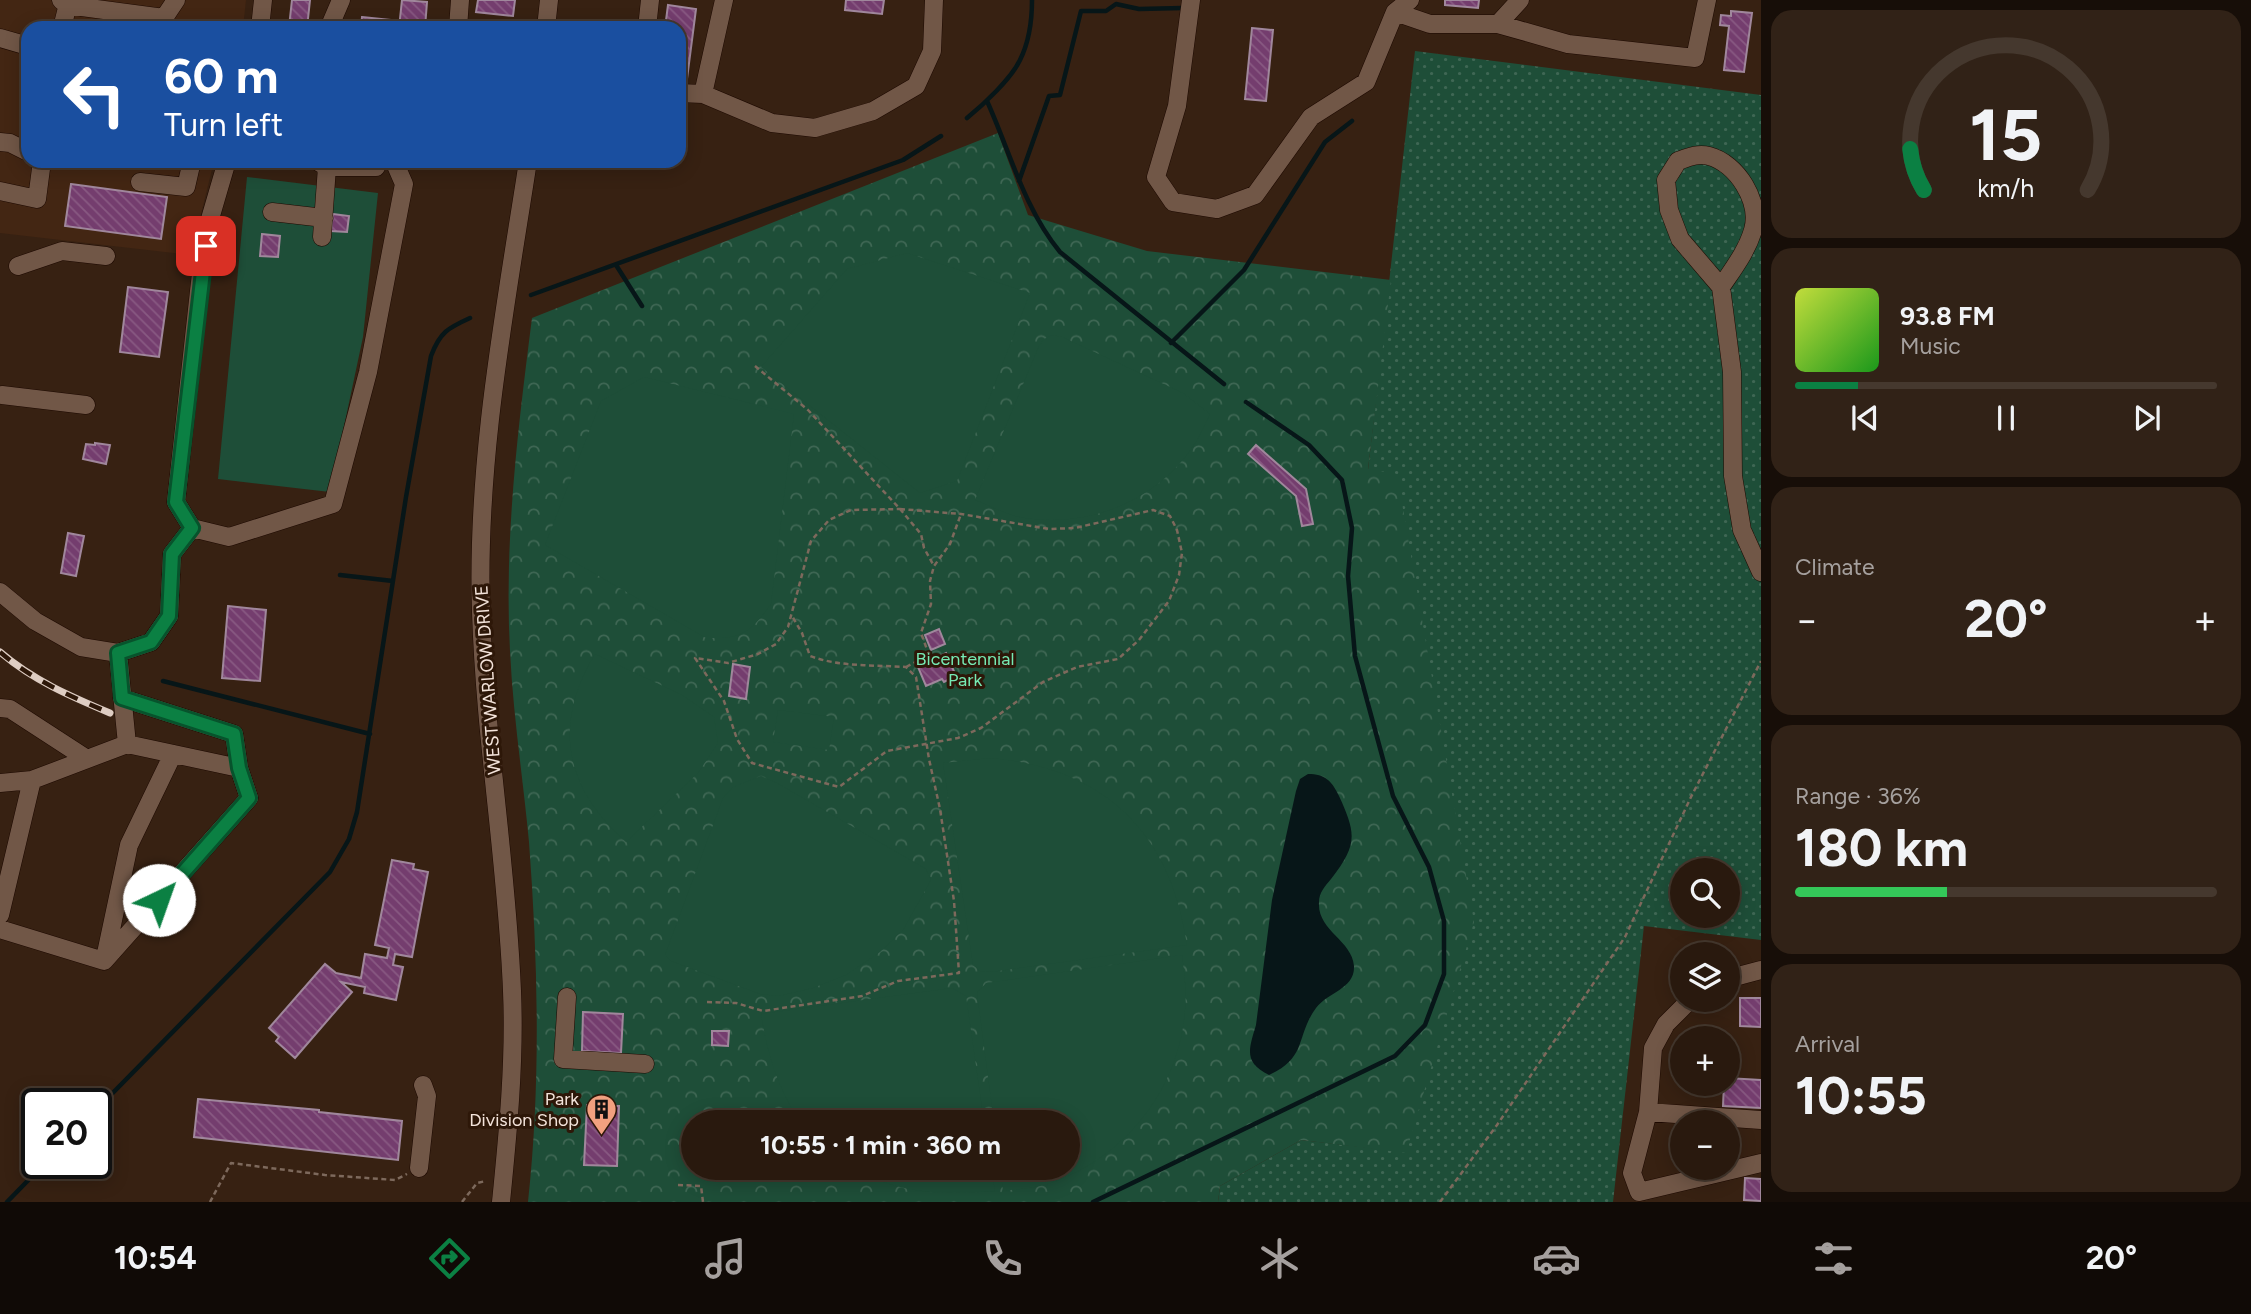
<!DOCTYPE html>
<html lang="en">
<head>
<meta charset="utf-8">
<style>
  :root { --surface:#29190e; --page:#312217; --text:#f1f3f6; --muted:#a5a09e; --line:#45382e; --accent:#0b8043 }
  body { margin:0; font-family:Figtree,sans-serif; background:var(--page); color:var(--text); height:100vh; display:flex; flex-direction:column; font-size:26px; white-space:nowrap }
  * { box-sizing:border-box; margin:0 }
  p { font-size:23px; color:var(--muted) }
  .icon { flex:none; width:38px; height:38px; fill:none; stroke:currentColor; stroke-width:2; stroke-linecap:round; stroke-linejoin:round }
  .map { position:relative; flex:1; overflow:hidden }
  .panel { display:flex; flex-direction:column; gap:10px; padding:10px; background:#170e08; width:490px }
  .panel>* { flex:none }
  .hud { position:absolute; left:21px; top:21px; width:665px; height:147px; border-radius:21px; box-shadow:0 4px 18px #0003,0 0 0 2px var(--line); background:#1a4fa0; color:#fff; overflow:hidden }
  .fabs { position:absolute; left:1670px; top:858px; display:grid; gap:14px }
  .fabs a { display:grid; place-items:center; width:70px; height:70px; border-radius:50%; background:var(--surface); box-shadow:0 4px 18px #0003,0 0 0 2px var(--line); font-size:35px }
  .speed { position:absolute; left:21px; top:1088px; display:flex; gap:14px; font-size:35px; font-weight:700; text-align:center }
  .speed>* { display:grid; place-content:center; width:91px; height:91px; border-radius:50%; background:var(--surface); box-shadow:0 4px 18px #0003,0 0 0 2px var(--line); line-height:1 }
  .speed .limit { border:4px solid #111; border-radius:10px; background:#fff; color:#111 }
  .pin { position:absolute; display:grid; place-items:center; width:60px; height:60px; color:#fff; margin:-30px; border-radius:14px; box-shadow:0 4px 10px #0006 }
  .me { position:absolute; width:77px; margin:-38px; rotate:42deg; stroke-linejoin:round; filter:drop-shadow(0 0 5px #0008) }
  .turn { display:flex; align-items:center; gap:24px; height:147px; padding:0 28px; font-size:32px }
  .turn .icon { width:91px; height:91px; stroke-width:2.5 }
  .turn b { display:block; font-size:49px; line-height:60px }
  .big { font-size:52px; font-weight:700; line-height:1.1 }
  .panel .tile { flex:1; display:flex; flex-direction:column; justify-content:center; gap:10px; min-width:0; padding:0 24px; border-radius:21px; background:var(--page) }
  .panel .dial { align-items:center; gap:0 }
  .dial svg { height:182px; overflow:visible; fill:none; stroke:var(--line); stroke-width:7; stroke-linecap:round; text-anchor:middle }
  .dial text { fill:var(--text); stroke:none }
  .song { display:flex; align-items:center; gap:21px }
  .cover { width:84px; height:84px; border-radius:10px; background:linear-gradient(135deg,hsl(70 70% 55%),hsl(120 70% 35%)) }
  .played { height:7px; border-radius:4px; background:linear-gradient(90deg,var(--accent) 15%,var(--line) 15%) }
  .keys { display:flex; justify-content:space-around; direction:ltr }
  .heat { display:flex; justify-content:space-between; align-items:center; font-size:38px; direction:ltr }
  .charge { height:10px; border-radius:5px; background:linear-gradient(90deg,#34c759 36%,var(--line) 0) }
  .trip { position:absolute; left:681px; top:1110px; width:399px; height:70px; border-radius:35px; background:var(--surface); box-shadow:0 4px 18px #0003,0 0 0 2px var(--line); font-weight:700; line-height:70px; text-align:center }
  .menu { display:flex; height:112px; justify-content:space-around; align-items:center; background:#100a06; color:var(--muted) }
  .menu .icon { width:49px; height:49px }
  .menu .selected { color:var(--accent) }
  .menu b { font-size:32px; color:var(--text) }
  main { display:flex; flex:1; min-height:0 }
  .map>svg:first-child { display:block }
  .built { fill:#432613 }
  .grass { fill:url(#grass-dots); fill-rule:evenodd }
  .forest { fill:url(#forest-crowns); fill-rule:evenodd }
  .pitch { fill:#1e4e38 }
  .water { fill:#071618 }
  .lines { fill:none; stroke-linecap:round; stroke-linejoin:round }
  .stream { stroke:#071618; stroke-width:4.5 }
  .building { fill:url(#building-back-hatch); stroke:#a0879c; stroke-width:2 }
  .minor-casing { stroke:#1d0900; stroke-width:19 }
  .path { stroke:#7d695c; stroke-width:2.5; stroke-dasharray:5 3.5; stroke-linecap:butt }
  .minor { stroke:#715747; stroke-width:18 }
  .rail-casing { stroke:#decdc3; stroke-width:7 }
  .rail { stroke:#2d1708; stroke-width:4.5; stroke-dasharray:13; stroke-linecap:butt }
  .route-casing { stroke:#07532c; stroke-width:18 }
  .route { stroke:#0b8043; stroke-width:12 }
  .labels { text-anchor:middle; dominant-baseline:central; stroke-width:6; stroke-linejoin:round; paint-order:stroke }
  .park-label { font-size:18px; fill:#76eab4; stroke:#2d1708 }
  .street-label { font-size:18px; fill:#f3e3da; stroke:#2d1708 }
  .poi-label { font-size:18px; fill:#f3e3da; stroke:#2d1708; text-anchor:end }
</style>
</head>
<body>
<main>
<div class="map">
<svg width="1761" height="1202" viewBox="0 0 1761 1202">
  <defs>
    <pattern id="grass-dots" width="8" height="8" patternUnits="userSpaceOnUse" patternTransform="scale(1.75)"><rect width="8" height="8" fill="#1e4e38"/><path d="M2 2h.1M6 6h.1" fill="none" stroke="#3f6754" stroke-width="1.8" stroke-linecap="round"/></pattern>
    <pattern id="forest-crowns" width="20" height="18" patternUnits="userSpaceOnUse" patternTransform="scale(1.75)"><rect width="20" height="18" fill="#1e4e38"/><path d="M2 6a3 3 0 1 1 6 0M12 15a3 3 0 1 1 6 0" fill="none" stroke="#3f6754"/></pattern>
    <pattern id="building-back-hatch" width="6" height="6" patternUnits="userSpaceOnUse" patternTransform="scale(1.75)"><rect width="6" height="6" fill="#743d6e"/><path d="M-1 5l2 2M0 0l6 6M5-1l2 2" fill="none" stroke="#885982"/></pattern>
  </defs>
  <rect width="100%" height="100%" fill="#372112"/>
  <!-- built -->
  <path class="built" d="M0,0H246L243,28H28V161H214L191,255L0,233Z"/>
  <!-- grass -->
  <path class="grass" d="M1415,51L1761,95V940L1644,926L1613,1202H1218L1220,1186L1301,1140L1406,1152L1368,470ZM1682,870H1727V915H1682Z"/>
  <!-- forest -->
  <path class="forest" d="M998,133L1028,215L1147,251L1391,280L1368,469L1397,474L1474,922L1406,1153L1301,1140L1220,1186L1218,1202H528C541,1082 538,962 529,842C523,778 513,715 510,651C504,540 518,428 532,318ZM693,1122H1068V1167H693Z"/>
  <!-- pitch -->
  <path class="pitch" d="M247,177L378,193L363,337L330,492L218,479Z
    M907,253L1030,293L957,481L920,493L761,367L847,269Z
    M1052,335L1062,337L1183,393L1210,414C1203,429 1196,444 1186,456C1146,507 1077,530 1015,516C1001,512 988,505 975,500L1039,346L1044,339Z
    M644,377L794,414L771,604C750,633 742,639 706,638L545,545L601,401Z
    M595,654L682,695L714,717L718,743L698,773L626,842C565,788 552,725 595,654Z
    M778,710L834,717L829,750L773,742Z
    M990,758C1104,768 1171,832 1187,945L991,972L980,971L973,965L943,763Z
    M761,776L777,783L926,869L931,880L903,930L880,952L846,975L813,988L779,996L760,994L671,961L665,955L723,798L733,787Z
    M1182,955C1184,972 1187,991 1185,1009C1180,1088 1126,1157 1051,1183C1036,1188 1019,1189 1003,1191L1000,1167H1068V1122H994L977,993L986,983Z
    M952,988L966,996L984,1122H800C777,1086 768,1056 761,1014Z
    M854,1167H991L995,1191C946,1195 896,1195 854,1167Z"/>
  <!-- water -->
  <path class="water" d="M1308,774C1325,774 1332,781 1339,796C1357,835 1357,845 1331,879C1325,886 1319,893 1319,902C1317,931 1352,940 1354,966C1355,989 1328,992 1316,1008C1295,1037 1308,1057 1269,1075C1243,1062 1249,1049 1256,1025L1272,900L1296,791L1300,779Z"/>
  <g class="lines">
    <!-- stream -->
    <path class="stream" d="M987,101C1010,152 1024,208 1060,252L1224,384
      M967,118C983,105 1011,79 1020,60C1029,42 1032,20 1032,0
      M1019,181L1049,96L1060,95L1081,11H1106L1116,4L1139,9L1183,8
      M616,265L642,306
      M531,295L903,160L941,136
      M1171,343L1244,270L1325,142L1352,121
      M340,575L393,581
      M163,681L370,734
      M96,1110L330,872L349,839L357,812L406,497L431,356C440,332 448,328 470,318
      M7,1202L44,1164
      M1093,1202L1395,1056L1425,1025L1444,974V921L1429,867L1393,796L1355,656L1348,576L1352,528L1342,480L1309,445L1246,402"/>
  </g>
  <!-- building -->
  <path class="building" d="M292,0H310L307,28L289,27Z
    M402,0L427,2L425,28H399Z
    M478,0H515L513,16L476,12Z
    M846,0H884L882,14L845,10Z
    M1445,0H1479L1478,8L1445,5Z
    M668,5L696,9L687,79L679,78V28H665Z
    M1731,11L1752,13L1744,72L1724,70L1729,26L1720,25L1721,15L1731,16Z
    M362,17L390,20L389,28H361Z
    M1252,28L1273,30L1266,101L1245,99Z
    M71,184L167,197L161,239L65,226Z
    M333,214L349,216L347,232L331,231Z
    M262,234L280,236L278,257L260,256Z
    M128,287L168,292L159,357L120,352Z
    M95,443L110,445L106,464L83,459L86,444L95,445Z
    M1256,445L1306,489L1313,524L1302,526L1296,496L1248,454Z
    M68,533L84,536L76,576L61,573Z
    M228,606L266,610L260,681L222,678Z
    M939,629L945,644L931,650L925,635Z
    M946,653L956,676L944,682L942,679L926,686L918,667Z
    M733,664L750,667L746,699L729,696Z
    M392,860L414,864L413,869L428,872L412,957L395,954L393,965L403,967L396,1000L364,993L365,987L341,982L352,992L295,1058L276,1041L279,1037L269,1028L325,964L336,973L361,978L365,954L387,958L389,948L375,945Z
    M1740,998H1761V1027L1740,1026Z
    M583,1012L623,1014L621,1053L582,1051Z
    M712,1031H729L728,1046L712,1045Z
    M1727,1078L1761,1080V1108L1723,1106L1724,1083H1727Z
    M198,1099L319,1110V1112L402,1121L398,1160L194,1137Z
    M587,1105L619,1106L617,1166L584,1165Z
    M1745,1178L1761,1179V1201L1744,1200Z"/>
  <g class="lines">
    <defs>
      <path id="minor" d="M61,0L67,5L164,18
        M1191,0L1177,106L1156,177L1173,202L1217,209L1255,195L1311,117L1366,82L1395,12L1410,0
        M1395,12L1430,24H1498L1520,0
        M1498,24L1568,44L1695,58L1707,0
        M62,28L69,0
        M165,28L164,18L176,0
        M260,28L263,0
        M329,28L341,0
        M458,28L460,0
        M546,28L549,0
        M647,28L650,0
        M0,38L28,46
        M679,93L703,94L724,0
        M703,94L772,123L815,128L873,111L916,86L932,51L934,0
        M0,142L10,143L28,152
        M317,161L327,167H376L379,161
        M140,182L186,187L192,161
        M0,191L37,199L42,161
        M272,212L324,218
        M322,237L327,167
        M18,266L62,251L106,256
        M1721,287C1733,269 1747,251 1753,230C1761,202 1737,163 1709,156C1698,153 1689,157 1678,161L1666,180L1669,210L1680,239L1721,287L1732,372L1733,476L1742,530L1761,572
        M2,395L86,405
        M192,528L229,537L333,504L368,372L404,184L394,161
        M192,528L176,502L201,273L210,219L227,161
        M0,592L35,621L81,647L118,653L151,642L169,616L172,554L192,528
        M118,653L127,744
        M0,708L10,709L87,759
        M0,783L32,780L127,744L239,768
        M0,915L32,780
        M0,929L104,961L249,798L239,768L234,734L122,698
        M105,958L129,845L173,754
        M1727,979L1761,970
        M567,997L563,1059L645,1064
        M1691,999L1666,1024L1653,1048L1648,1112L1632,1173L1639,1192L1761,1163
        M1648,1112L1761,1120
        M419,1168L427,1096L423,1085
        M501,1202C508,1132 515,1061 512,991C507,864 485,739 481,612C476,460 505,311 528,161"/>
    </defs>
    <!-- minor casing -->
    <use href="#minor" class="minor-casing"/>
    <!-- path -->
    <path class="path" d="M755,366L808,410L900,509L921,534L924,548L934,566
      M900,509L961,514L1049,529L1075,528L1153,510L1170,516L1177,530L1182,553L1179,575L1169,601L1139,640L1118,659L1077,667L1043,682L981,728L958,738L887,751L839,787L752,763L737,739L724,701L695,658L728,663L758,654L776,644L788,627L811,541L829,520L851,510Z
      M906,667L929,655L921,633L931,604L930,581L934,566L950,544L961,514
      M707,1002L736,1003L763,1011L862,996L898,981L959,973L954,901L940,809L929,759L916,677L906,667C875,665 839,667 810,656L802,633L792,616
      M678,1185L701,1186L703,1202
      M210,1202L231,1163L325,1175L395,1180L407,1174
      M462,1202L477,1183L486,1181
      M1440,1202L1497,1125L1625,937L1691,797L1761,661"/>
    <!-- minor -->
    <use href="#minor" class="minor"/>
    <defs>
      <path id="rail" d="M0,652C32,680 72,697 110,713"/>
    </defs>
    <!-- rail casing -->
    <use href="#rail" class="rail-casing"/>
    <!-- rail -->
    <use href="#rail" class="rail"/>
  </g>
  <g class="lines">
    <defs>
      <path id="route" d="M159,900L249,798L239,768L234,734L122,698L118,653L151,642L169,616L172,554L192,528L176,502L206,246"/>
    </defs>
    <!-- route casing -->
    <use href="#route" class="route-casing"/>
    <!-- route -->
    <use href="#route" class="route"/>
  </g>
  <!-- icons -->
  <defs>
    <symbol id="building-pin" viewBox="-11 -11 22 30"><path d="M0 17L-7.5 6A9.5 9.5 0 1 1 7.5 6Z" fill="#f2a07f" stroke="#2d1708"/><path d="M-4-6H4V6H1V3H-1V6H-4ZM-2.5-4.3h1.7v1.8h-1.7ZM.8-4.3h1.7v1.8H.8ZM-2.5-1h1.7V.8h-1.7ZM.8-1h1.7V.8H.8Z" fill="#111"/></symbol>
  </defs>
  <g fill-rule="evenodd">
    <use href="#building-pin" x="584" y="1092" width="35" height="47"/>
  </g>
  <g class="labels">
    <!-- park labels -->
    <g class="park-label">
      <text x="965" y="659">Bicentennial<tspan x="965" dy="21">Park</tspan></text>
    </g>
    <!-- street labels -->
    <g class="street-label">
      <text transform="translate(488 680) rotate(-94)">WEST WARLOW DRIVE</text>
    </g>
    <!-- poi labels -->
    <g class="poi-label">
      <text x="579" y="1099">Park<tspan x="579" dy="21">Division Shop</tspan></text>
    </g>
  </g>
</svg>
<div class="fabs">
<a><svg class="icon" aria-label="search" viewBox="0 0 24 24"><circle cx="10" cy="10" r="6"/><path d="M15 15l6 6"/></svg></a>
<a><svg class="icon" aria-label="layers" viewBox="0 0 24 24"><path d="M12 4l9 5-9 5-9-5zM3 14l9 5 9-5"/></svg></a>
<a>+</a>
<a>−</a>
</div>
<div class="speed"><div class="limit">20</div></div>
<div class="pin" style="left:206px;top:246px;background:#d93025"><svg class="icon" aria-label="arrive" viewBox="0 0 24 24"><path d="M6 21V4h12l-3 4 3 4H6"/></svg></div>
<svg class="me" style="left:159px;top:900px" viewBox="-20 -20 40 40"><circle r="19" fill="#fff"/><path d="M0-13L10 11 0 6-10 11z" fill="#0b8043"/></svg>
<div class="trip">10:55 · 1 min · 360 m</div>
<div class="hud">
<div class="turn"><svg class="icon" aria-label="left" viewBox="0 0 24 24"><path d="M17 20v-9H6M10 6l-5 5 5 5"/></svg><div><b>60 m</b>Turn left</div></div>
</div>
</div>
<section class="panel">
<div class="tile dial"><svg viewBox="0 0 100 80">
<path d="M14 69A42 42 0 1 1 86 69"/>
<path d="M14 69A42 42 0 0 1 8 51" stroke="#0b8043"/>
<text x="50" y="56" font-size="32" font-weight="700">15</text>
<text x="50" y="72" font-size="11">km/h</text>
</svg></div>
<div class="tile">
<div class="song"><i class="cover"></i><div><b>93.8 FM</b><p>Music</p></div></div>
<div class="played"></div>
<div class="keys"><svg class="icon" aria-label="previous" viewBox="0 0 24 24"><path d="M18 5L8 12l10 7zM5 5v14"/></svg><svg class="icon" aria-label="pause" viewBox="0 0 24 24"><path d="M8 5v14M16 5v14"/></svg><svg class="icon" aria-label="next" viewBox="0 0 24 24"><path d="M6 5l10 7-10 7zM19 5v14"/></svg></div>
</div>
<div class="tile"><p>Climate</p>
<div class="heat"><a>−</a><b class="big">20°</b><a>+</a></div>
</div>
<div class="tile"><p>Range · 36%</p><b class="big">180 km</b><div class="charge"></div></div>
<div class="tile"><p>Arrival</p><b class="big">10:55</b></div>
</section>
</main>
<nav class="menu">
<b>10:54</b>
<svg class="icon selected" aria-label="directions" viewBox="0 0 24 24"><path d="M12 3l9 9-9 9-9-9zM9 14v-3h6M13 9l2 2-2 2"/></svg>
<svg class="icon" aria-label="music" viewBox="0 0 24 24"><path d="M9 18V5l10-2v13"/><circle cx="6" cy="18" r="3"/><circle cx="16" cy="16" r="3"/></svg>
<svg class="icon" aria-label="phone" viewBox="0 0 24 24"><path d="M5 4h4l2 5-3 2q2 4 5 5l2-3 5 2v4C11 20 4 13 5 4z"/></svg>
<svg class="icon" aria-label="climate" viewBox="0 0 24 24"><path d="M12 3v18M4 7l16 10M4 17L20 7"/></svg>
<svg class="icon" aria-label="car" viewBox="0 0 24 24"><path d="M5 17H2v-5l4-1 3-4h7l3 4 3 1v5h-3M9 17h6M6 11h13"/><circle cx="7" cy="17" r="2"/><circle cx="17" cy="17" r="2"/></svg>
<svg class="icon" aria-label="filters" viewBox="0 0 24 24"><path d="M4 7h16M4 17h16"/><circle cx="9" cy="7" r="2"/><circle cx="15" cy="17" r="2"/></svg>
<b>20°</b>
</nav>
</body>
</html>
